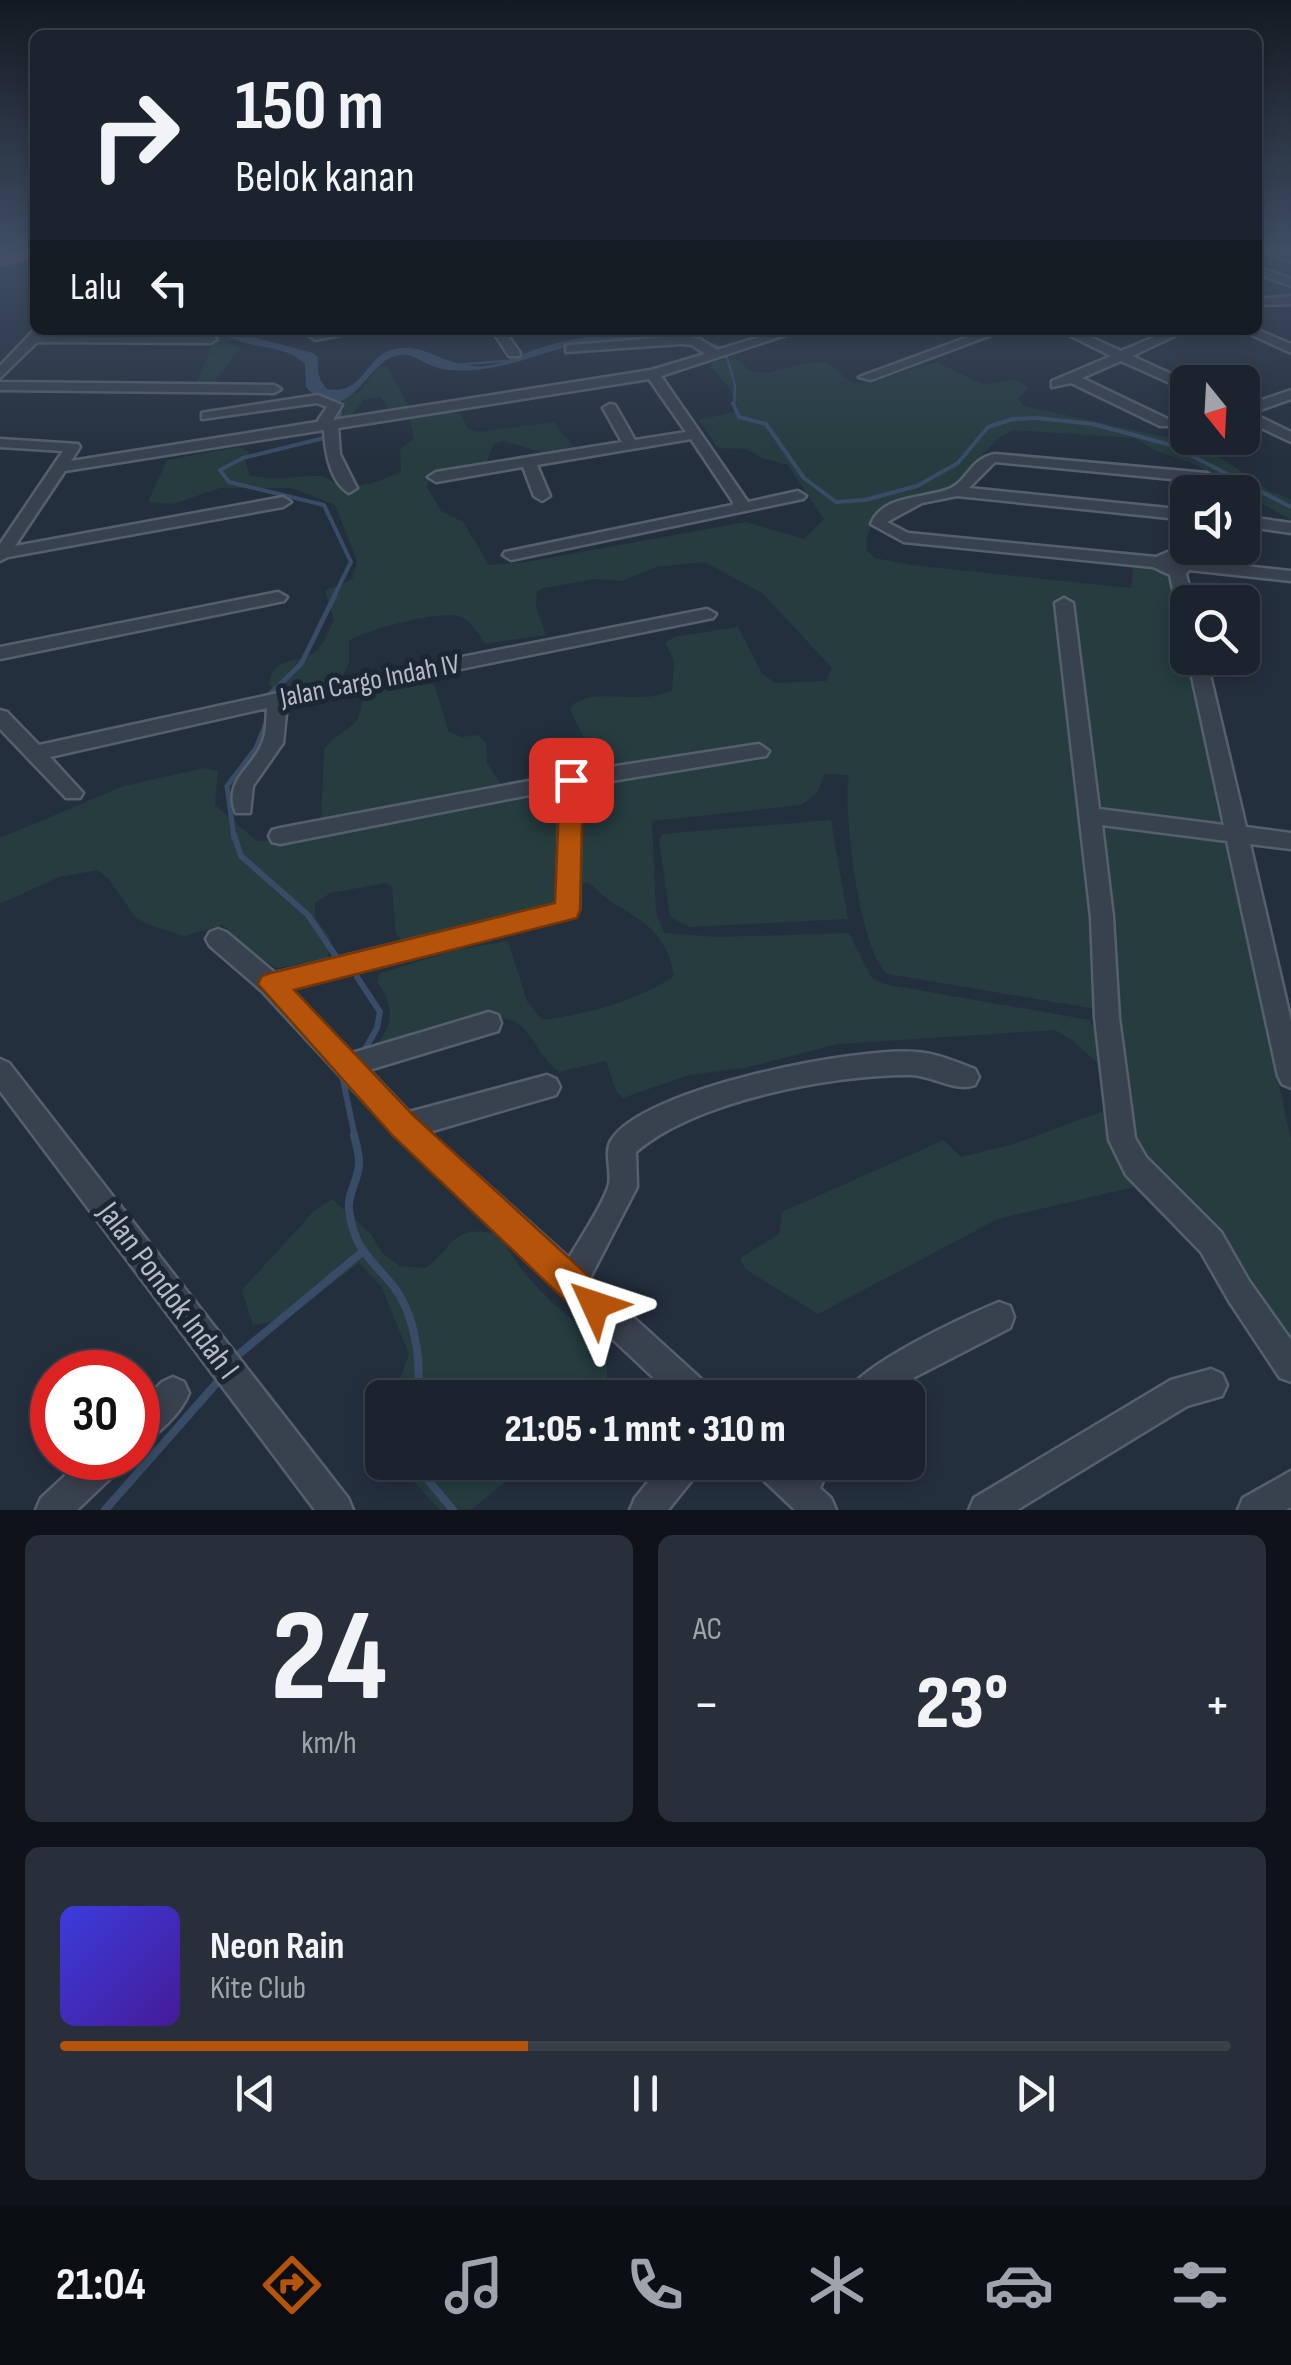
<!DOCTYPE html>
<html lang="id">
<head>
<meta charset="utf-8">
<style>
  :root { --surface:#1b232e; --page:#282f3a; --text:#f1f3f6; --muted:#a0a4aa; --line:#39404a; --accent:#b45309 }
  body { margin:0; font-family:"Sofia Sans Condensed",sans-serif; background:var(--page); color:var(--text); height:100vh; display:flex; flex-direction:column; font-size:38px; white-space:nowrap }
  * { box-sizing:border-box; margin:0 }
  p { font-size:32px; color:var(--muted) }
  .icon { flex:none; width:55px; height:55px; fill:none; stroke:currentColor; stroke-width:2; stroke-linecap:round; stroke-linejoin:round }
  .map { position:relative; height:1510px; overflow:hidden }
  .sheet { display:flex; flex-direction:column; gap:25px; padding:25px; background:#0f1319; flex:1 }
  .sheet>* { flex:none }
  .guide { position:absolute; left:30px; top:30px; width:1232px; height:305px; border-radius:15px; box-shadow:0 5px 15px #0003,0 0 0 2px var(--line); background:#1b232e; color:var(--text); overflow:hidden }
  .needle { width:65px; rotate:162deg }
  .fabs { position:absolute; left:1170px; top:365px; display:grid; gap:20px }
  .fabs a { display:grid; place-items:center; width:90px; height:90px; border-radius:15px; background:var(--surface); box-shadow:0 5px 15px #0003,0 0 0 2px var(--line); font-size:50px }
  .speed { position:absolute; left:30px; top:1350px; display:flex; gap:20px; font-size:50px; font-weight:700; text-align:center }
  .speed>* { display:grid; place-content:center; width:130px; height:130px; border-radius:50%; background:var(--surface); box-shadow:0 5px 15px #0003,0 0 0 2px var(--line); line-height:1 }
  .speed .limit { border:15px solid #d22; background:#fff; color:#111 }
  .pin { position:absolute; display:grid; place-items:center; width:85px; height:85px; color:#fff; margin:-42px; border-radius:20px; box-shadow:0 5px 15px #0006 }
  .me { position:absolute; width:110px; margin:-55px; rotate:312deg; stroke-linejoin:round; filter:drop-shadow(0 0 8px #0008) }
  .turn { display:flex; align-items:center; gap:35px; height:210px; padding:0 40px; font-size:45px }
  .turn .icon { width:130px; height:130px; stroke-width:2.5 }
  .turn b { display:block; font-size:70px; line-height:85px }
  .then { display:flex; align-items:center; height:95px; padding:0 40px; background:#0003; gap:20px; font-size:38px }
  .big { font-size:75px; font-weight:800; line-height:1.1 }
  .sheet .widget { flex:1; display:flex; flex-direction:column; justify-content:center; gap:15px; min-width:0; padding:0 35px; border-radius:15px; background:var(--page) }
  .sheet .dial { align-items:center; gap:0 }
  .dial b { font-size:130px; line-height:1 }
  .song { display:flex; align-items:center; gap:30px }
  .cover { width:120px; height:120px; border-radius:15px; background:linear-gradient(135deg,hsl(240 70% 55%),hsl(260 70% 35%)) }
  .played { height:10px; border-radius:5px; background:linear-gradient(90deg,var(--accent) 40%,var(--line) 40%) }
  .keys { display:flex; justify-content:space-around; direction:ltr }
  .heat { display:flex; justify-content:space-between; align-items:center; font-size:55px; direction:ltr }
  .sheet .tiles { flex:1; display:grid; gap:25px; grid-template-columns:1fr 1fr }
  .widget:last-child { grid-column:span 2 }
  .trip { position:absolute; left:365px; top:1380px; width:560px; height:100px; border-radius:15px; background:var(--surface); box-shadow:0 5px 15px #0003,0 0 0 2px var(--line); font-weight:800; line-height:100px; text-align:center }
  .tab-bar { display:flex; height:160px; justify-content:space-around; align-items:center; background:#0b0e12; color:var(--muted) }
  .tab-bar .icon { width:70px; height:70px }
  .tab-bar .active { color:var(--accent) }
  .tab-bar b { font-size:45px; color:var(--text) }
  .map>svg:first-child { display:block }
  .green { fill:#263c3f }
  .water { fill:#394c67 }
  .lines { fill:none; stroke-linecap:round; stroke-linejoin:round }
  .stream-far4 { stroke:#394c67; stroke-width:2.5 }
  .stream-far3 { stroke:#394c67; stroke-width:4 }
  .stream-far2 { stroke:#394c67; stroke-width:5 }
  .stream-far1 { stroke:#394c67; stroke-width:6 }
  .stream { stroke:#394c67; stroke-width:8 }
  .minor-casing { stroke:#565f6c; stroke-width:5 }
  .highway-casing { stroke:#434c59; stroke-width:4 }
  .minor { fill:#38414e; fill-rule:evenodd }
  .highway { fill:#746855; fill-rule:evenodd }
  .route { fill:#b45309; stroke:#753606; stroke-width:2.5 }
  .labels { text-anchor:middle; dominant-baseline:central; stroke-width:10; stroke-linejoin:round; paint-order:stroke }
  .street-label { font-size:28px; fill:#b4bcc9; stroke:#1d2633 }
  .near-street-label { font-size:32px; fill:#b4bcc9; stroke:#1d2633 }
</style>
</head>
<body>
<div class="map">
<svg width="1291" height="1510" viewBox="0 0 1291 1510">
  <rect width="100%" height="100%" fill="#242f3e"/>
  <!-- green -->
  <path class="green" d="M179,330H221L236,339L229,343L240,348L213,383L197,382L212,346L201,337H181L177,333Z
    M734,357L751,371L767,373L807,363L825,362L853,383L874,382L920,366L938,363L984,385L1015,379L1028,388L1018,399L1024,406L1170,438L1223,459L1269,491L1291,499V520L1194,464L1154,450L1135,438L1014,430C985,440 978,470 952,486C930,499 902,498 880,515C869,523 867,537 866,550L875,558L911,565L1131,588L1133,567L1163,570L1170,579L1291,1140V1355L1129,1140L1095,915L1096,1009L888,974C860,956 842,807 849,775L825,774L817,793L801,805L652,821L656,912L664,933L718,937L849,933L871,977L884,984L1090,1020L1100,1043L1103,1068L1072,1040L1055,1030L838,1044L744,1068L689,1075L623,1098L616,1091L606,1061L559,1072C531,1053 533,1014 491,1018L370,1051C393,1031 397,1006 377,982L380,973L456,950L508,941L527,1001L542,1020C588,1014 637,1001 674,976C668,938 649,924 618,906C606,900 598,889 586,882L545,909L404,942L396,934L392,887L386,883L330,893L315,903V917L331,939L328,958L277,968L248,950L223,925L184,936L150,925L136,918L108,878L97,870L59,877L0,904V838L124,786L204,768L218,771L215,805L257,841L295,839L321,824L324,750C333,735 348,732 357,720C362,712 360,704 364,695C385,685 412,681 434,684L449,732L462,737L477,735L486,742L487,763L503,787L590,772L583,736L570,709L573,704C602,686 639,707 672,690L674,660L665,643L674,637L738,627L761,672L774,683L826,681L832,668L763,594L705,562L656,567L622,581L596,579L543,588L537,591L536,607L546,635L485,644C479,634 470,619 458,616C441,610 363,630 349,641V663L341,679L278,692L269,685C272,653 301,666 318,649C325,642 329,628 334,620L325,590L352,580L357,561L335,505L292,488H220L173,504L148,502L167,460L239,447L250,452L244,458L250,475C279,482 292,475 320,476C328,476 332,484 341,485C360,488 384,481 401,471L400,449L414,439L410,419L452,412L461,415L469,430L479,432L554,422L574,447L542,452L503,441L493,444L487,463L431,475L427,487L441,511L463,522L489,565L526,562L746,522L804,539L824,519L788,465L762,458L747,449L718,448L699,420L739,411L729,388L711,367L713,362Z
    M387,366L410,409L390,412L381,397L363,400L346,422L337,420L344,409L343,400L362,389L378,367Z
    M831,820L848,919L690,927L670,917L659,840L662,834Z
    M1101,1112L1111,1119L1134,1187L998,1219L818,1314L745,1269L740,1258L779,1234L782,1212L944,1140L961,1157L1014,1144Z
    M332,1199L371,1234L382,1253L400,1266L426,1268C458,1240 454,1225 499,1234C530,1290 555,1302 599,1344C609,1362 611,1381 598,1398H382V1418L370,1397L400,1379L409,1354L381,1286L359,1263L301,1307L278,1321L253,1325L242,1290L313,1212Z
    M402,1463V1462L529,1463L472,1509L440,1510L404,1471Z"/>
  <!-- water -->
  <path class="water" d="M221,330H244L249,336L313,353L318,357C317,370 318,379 327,389C365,396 364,355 395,349C425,342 447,369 484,366C504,364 523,353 543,347C593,331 677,327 726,348L716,351C684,335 599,340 563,348C532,356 506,368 473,370C461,371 447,371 435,367C419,362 411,350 392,357C366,366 346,432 306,387L305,364C282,341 242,352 221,330Z"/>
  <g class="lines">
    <!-- stream-far4 -->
    <path class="stream-far4" d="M608,336H632
      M725,351L735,385L734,406
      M452,365L505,361
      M332,398L341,406"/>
    <!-- stream-far3 -->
    <path class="stream-far3" d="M733,403L739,417L766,424L804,478L836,502L865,500L917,486L958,463L988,427L1013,419L1037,418L1093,424L1171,445L1291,507
      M331,422L340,415L339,403
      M328,437L243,458L220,470L229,482L324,505L351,562L333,598"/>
    <!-- stream-far2 -->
    <path class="stream-far2" d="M271,693L301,664L335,595
      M234,838L227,786L256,748L267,721"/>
    <!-- stream-far1 -->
    <path class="stream-far1" d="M234,835L241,856L308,915L337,958
      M357,977L380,1012L377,1028L364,1051
      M343,1080L355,1137"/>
    <!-- stream -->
    <path class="stream" d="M354,1135C356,1144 360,1156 359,1165C358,1180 347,1195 349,1209C354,1251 371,1258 394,1287C415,1315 423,1365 416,1398
      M233,1359L361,1253
      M413,1462L453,1510
      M105,1510L222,1377"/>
    <defs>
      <path id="minor" d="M1264,251H1279L1291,255V262Z
        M1258,267L1291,279V286L1258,274Z
        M1291,296V304L1258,305V299Z
        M35,329L44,330V334L211,335L217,339L211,343L37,342L0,378V366Z
        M303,330H364L315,340Z
        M492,330H504L520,353L519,356H509Z
        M782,330H801L661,376L748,502L798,491L806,496L803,499L511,560L503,555L505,552L732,505L733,502L691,439L537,465L550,496L542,501L534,496L523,467L436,482L428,477L436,472L622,442L603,408L610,404L615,405L635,440L686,432L649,379L338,428L340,454L357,488L349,493C330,482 325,451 324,430L65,471L15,546L283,497L291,502L283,507L8,557L0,561V544L63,451L0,447V439L78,444L80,447L71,461L317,422L327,407L317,403L202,419V413L207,412L318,395L342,405L333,420L651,370L705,354L692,345L681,344L566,352V346L571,345L681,336L700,339L717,350Z
        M987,330H1005L871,380L859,377Z
        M1059,330H1075L1121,351L1171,330H1187L1132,356L1189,382L1188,391L1121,361L1082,378L1170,420V426H1160L1071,383L1052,387V381L1111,356Z
        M1241,330H1258L1291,344V353Z
        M0,382L274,385L281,389L274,393L0,390Z
        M1291,390V399L1252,413L1291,432V442L1242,419V407Z
        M995,454L1207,473L1235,492H1218L1203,482L995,462L969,488L1188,510V520L957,496L922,503L887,522L908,533L1156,557L1170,551L1189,560L1291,571V581L1189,570L1186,574L1193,602H1188V623L1179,618L1170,575L1153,567L904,542L871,524C882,494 927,499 951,488C969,479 970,459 995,454Z
        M1242,516L1291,523V533L1242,526Z
        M278,592L287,597L284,601L0,659V647Z
        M1064,598L1073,603L1099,809L1224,825L1188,658H1206L1246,827L1291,833V849L1250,844L1291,1021V1088L1282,1084L1278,1076L1227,841L1102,825L1113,917L1119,1018L1135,1138L1146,1157L1221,1232L1249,1281L1291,1340V1382L1280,1378L1229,1301L1201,1252L1126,1175L1109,1140L1095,1018L1091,917L1055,603Z
        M707,609L716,614L713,618L287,704L283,743L253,786L250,813H236C222,780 254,768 263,741C267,731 266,718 267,708L50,757L83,793L80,798H66L0,729V710L7,712L39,745L278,693Z
        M759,744L769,751L766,756L581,786L579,910L576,916L291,989L352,1053L489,1012L498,1015L501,1023L498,1031L369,1070L409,1112L547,1075L556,1079L560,1087L556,1095L429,1132L569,1258C579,1240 605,1202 609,1184C612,1170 603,1152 612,1139C645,1088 856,1047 916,1052C936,1053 956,1062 975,1069L979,1077L975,1085C956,1093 930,1074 908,1075C830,1075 695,1101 636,1152L637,1187L590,1278L710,1387L715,1398H675L569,1298L561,1294L558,1287L395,1135L262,991L210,946L206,939L210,932L218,929L226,932L275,973L557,904L560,789L280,844L272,842L269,836L272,830L280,828L571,773Z
        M0,1059L9,1063L348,1498L353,1510H315L0,1091Z
        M999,1302L1010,1306L1014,1317L1010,1328L913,1378L886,1398H843C856,1366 965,1316 999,1302Z
        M1211,1369L1222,1374L1227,1385L1222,1396L1187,1406L1017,1510H969L974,1498L1171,1380Z
        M173,1377L184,1382L189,1393C181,1413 157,1437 138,1444V1406L162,1382Z
        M84,1458H123L119,1470L77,1510H36L41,1498Z
        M664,1462H701L697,1474L668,1510H630L635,1498Z
        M753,1462H793L796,1465L798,1462H831L820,1488L831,1498L836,1510H795L757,1474Z
        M1291,1471V1507L1286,1510H1238L1243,1498Z"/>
      <path id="highway" d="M19,251H35V256L0,266V256Z"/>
    </defs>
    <!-- minor casing -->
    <use href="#minor" class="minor-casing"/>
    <!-- highway casing -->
    <use href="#highway" class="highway-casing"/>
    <!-- minor -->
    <use href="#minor" class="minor"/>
    <!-- highway -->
    <use href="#highway" class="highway"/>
  </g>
  <!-- sky -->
  <linearGradient id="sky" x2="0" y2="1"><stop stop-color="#141a22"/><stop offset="0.54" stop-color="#3f4d63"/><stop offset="1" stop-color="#3f4d63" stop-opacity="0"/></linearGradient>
  <rect width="1291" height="462" fill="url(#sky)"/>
  <!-- route -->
  <path class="route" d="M571,771L583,780L580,910L577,918L294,990L414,1116L607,1293L612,1305L607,1317L595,1322L583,1317L393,1136L258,984L262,976L271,973L555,903L560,780Z"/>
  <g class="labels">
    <!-- street labels -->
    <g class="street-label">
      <text transform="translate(370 681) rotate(-11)">Jalan Cargo Indah IV</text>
    </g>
    <!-- near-street labels -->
    <g class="near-street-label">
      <text transform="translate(168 1291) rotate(53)">Jalan Pondok Indah I</text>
    </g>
  </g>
</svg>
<div class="fabs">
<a><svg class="needle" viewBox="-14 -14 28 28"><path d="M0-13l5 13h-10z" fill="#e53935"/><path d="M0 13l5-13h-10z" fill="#a0a4aa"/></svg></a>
<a><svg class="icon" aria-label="sound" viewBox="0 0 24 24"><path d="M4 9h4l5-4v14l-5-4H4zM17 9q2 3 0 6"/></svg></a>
<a><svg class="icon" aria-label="search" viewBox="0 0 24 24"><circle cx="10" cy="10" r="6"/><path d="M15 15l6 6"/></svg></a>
</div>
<div class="speed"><div class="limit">30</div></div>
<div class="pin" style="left:571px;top:780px;background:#d93025"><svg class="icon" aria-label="arrive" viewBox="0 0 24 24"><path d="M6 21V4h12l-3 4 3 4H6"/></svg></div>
<svg class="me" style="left:595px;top:1305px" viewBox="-20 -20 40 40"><path d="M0-17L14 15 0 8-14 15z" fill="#b45309" stroke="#fff" stroke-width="4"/></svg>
<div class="trip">21:05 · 1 mnt · 310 m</div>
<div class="guide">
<div class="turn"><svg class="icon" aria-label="right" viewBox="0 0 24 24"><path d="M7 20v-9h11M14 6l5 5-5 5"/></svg><div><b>150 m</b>Belok kanan</div></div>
<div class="then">Lalu<svg class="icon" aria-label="left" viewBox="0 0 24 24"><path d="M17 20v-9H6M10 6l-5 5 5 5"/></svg></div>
</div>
</div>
<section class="sheet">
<div class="tiles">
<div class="widget dial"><b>24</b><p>km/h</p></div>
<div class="widget"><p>AC</p>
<div class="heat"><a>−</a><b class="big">23°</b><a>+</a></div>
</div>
<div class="widget">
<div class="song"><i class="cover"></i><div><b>Neon Rain</b><p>Kite Club</p></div></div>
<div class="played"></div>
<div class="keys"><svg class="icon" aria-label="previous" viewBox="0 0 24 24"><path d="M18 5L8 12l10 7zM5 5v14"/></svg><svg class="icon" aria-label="pause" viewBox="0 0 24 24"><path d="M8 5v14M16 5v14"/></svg><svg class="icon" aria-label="next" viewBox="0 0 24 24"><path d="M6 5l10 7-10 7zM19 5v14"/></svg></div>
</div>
</div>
</section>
<nav class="tab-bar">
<b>21:04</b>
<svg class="icon active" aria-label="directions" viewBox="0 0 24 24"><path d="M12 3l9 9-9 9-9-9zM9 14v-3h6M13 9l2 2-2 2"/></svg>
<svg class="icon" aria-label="music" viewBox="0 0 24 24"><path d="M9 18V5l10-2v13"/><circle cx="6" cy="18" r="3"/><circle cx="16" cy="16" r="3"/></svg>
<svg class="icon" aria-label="phone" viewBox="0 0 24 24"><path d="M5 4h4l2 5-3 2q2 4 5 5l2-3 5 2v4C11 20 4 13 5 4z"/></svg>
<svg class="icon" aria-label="climate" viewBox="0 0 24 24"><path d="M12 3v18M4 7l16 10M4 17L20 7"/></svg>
<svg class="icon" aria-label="car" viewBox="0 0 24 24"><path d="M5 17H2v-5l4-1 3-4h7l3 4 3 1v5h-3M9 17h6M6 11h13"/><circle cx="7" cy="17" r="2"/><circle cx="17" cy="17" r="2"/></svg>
<svg class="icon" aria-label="filters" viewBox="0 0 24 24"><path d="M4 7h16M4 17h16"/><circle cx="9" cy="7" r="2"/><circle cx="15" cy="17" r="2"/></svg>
</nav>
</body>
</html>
